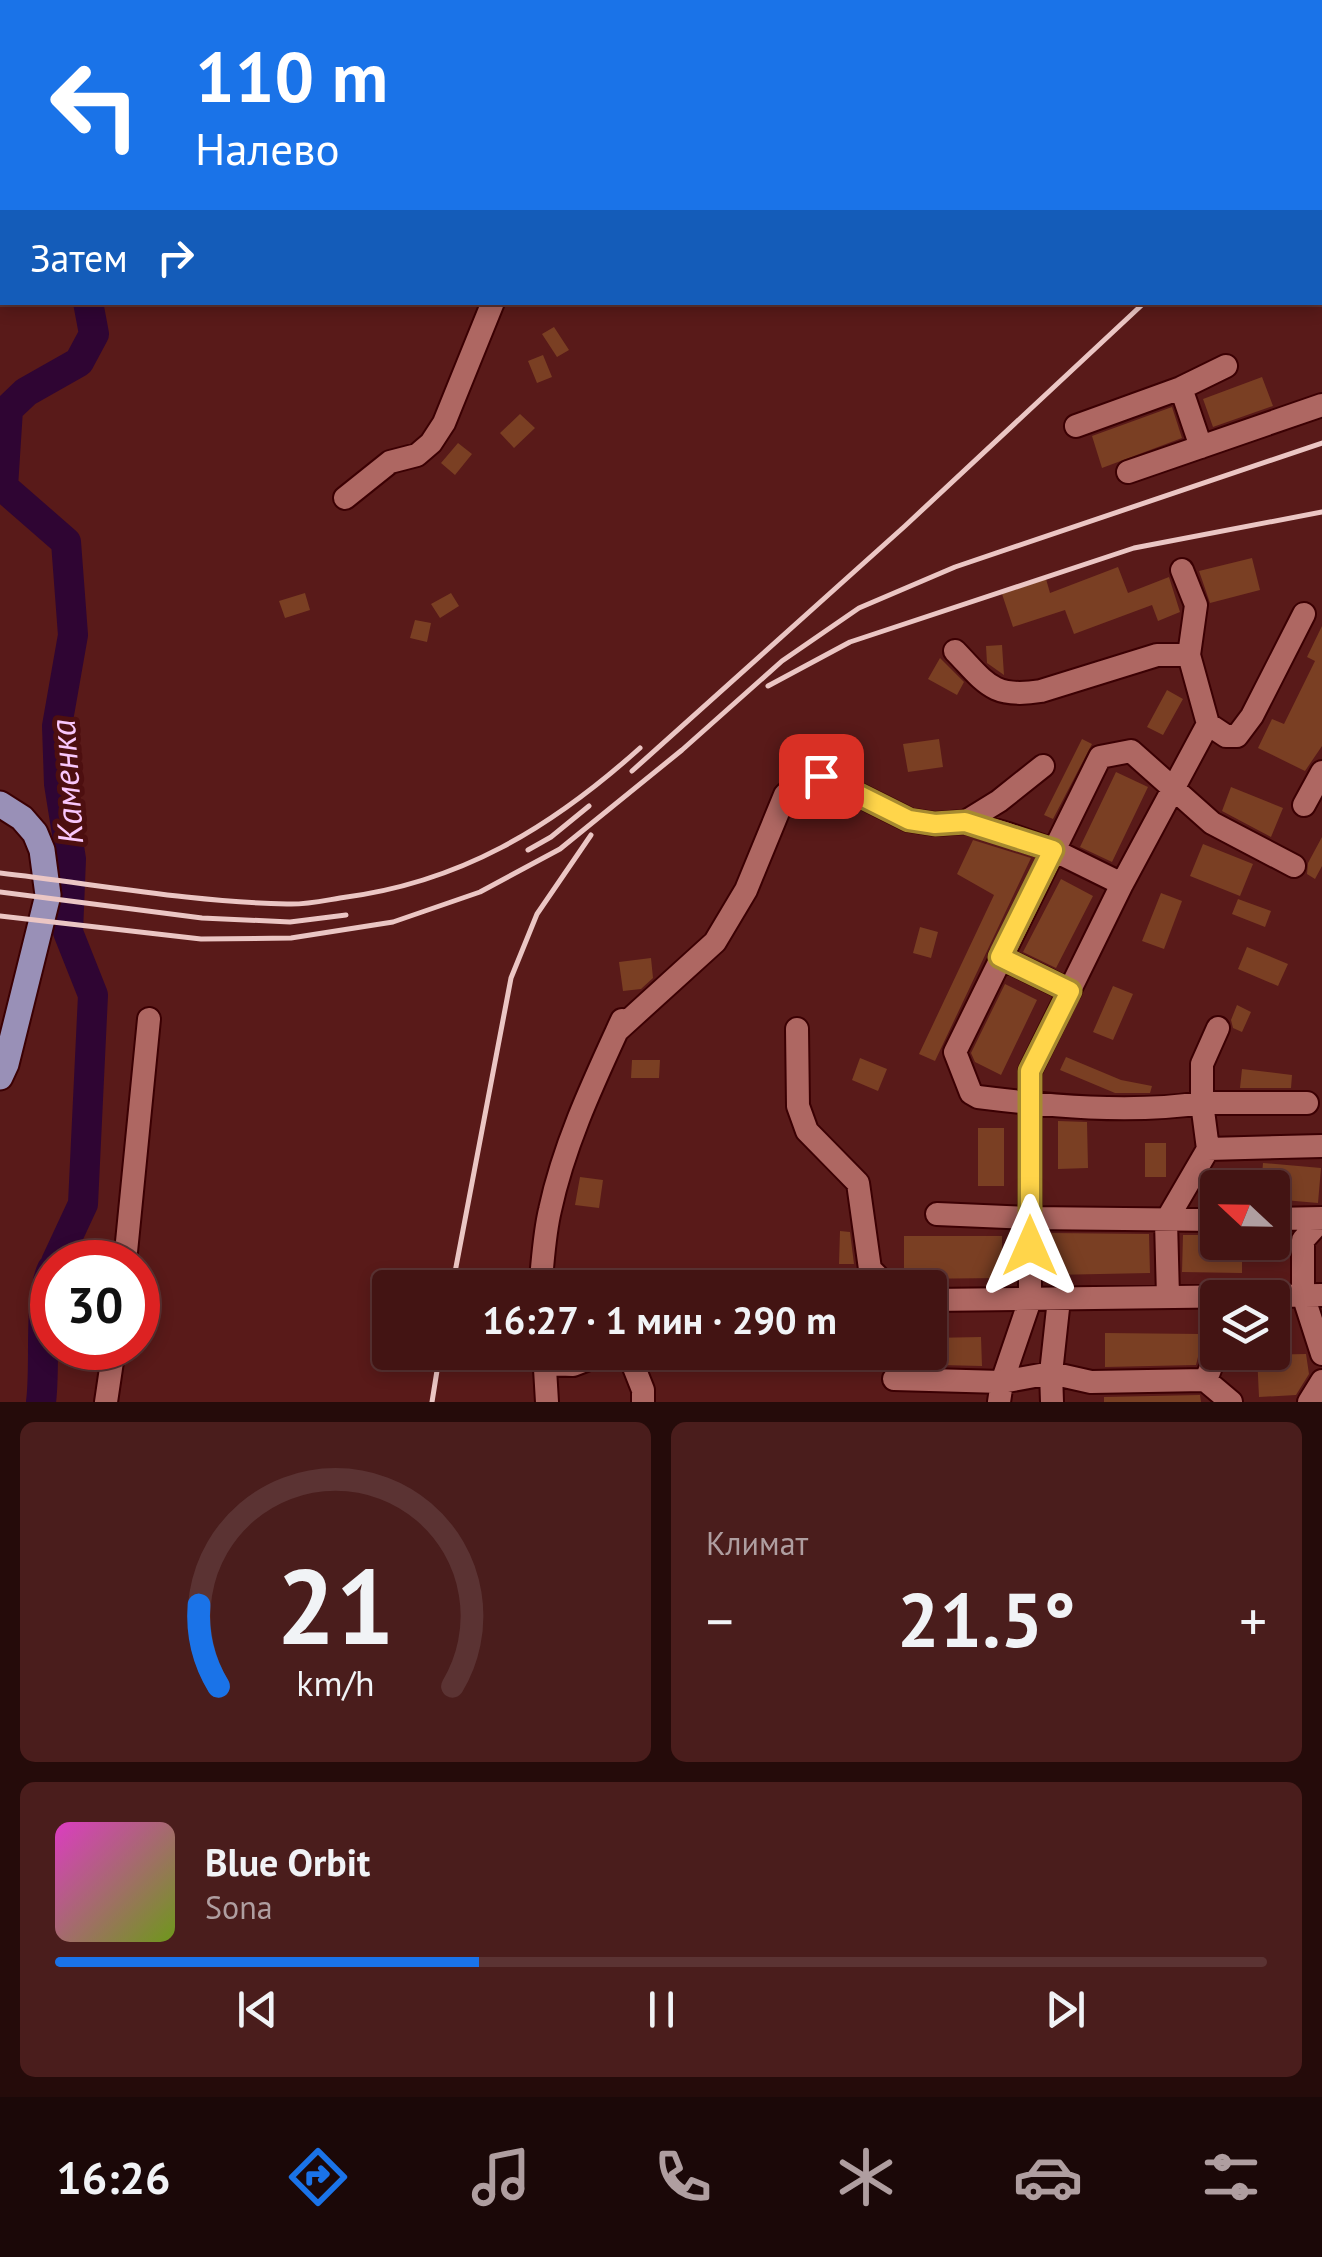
<!DOCTYPE html>
<html lang="ru">
<head>
<meta charset="utf-8">
<style>
  :root { --surface:#431413; --page:#4a1d1c; --text:#f1f3f6; --muted:#af9ea0; --line:#5b3333; --accent:#1a73e8 }
  body { margin:0; font-family:"PT Sans",sans-serif; background:var(--page); color:var(--text); height:100vh; display:flex; flex-direction:column; font-size:38px; white-space:nowrap }
  * { box-sizing:border-box; margin:0 }
  p { font-size:32px; color:var(--muted) }
  .icon { flex:none; width:55px; height:55px; fill:none; stroke:currentColor; stroke-width:2; stroke-linecap:round; stroke-linejoin:round }
  .map { position:relative; height:1402px; overflow:hidden }
  .panel { display:flex; flex-direction:column; gap:20px; padding:20px; background:#250b0a; flex:1 }
  .panel>* { flex:none }
  .top-card { position:absolute; left:0px; top:0px; width:1322px; height:305px; box-shadow:0 5px 15px #0003,0 0 0 2px var(--line); background:#1a73e8; color:#fff; overflow:hidden }
  .needle { width:65px; rotate:292deg }
  .tools { position:absolute; left:1200px; top:1170px; display:grid; gap:20px }
  .tools a { display:grid; place-items:center; width:90px; height:90px; border-radius:10px; background:var(--surface); box-shadow:0 5px 15px #0003,0 0 0 2px var(--line); font-size:50px }
  .speed { position:absolute; left:30px; top:1240px; display:flex; gap:20px; font-size:50px; font-weight:700; text-align:center }
  .speed>* { display:grid; place-content:center; width:130px; height:130px; border-radius:50%; background:var(--surface); box-shadow:0 5px 15px #0003,0 0 0 2px var(--line); line-height:1 }
  .speed .limit { border:15px solid #d22; background:#fff; color:#111 }
  .pin { position:absolute; display:grid; place-items:center; width:85px; height:85px; color:#fff; margin:-42px; border-radius:20px; box-shadow:0 5px 15px #0006 }
  .me { position:absolute; width:110px; margin:-55px; rotate:0deg; stroke-linejoin:round; filter:drop-shadow(0 0 8px #0008) }
  .turn { display:flex; align-items:center; gap:35px; height:210px; padding:0 30px; font-size:45px }
  .turn .icon { width:130px; height:130px; stroke-width:2.5 }
  .turn b { display:block; font-size:70px; line-height:85px }
  .then { display:flex; align-items:center; height:95px; padding:0 30px; background:#0003; gap:20px; font-size:38px }
  .big { font-size:75px; font-weight:600; line-height:1.1 }
  .panel .widget { flex:1; display:flex; flex-direction:column; justify-content:center; gap:15px; min-width:0; padding:0 35px; border-radius:15px; background:var(--page) }
  .panel .dial { align-items:center; gap:0 }
  .dial svg { height:260px; overflow:visible; fill:none; stroke:var(--line); stroke-width:7; stroke-linecap:round; text-anchor:middle }
  .dial text { fill:var(--text); stroke:none }
  .song { display:flex; align-items:center; gap:30px }
  .cover { width:120px; height:120px; border-radius:15px; background:linear-gradient(135deg,hsl(310 70% 55%),hsl(80 70% 35%)) }
  .played { height:10px; border-radius:5px; background:linear-gradient(90deg,var(--accent) 35%,var(--line) 35%) }
  .keys { display:flex; justify-content:space-around; direction:ltr }
  .heat { display:flex; justify-content:space-between; align-items:center; font-size:55px; direction:ltr }
  .panel .tiles { flex:1; display:grid; gap:20px; grid-template-columns:1fr 1fr }
  .widget:last-child { grid-column:span 2 }
  .trip { position:absolute; left:372px; top:1270px; width:575px; height:100px; border-radius:10px; background:var(--surface); box-shadow:0 5px 15px #0003,0 0 0 2px var(--line); font-weight:600; line-height:100px; text-align:center }
  .tab-bar { display:flex; height:160px; justify-content:space-around; align-items:center; background:#1b0808; color:var(--muted) }
  .tab-bar .icon { width:70px; height:70px }
  .tab-bar .selected { color:var(--accent) }
  .tab-bar b { font-size:45px; color:var(--text) }
  .map>svg:first-child { display:block }
  .lines { fill:none; stroke-linecap:round; stroke-linejoin:round }
  .river { stroke:#2f0533; stroke-width:30 }
  .building { fill:#7a3f23 }
  .minor-casing { stroke:#3b0003; stroke-width:26 }
  .major-casing { stroke:#3b0003; stroke-width:29 }
  .minor { stroke:#ae6762; stroke-width:22 }
  .major { stroke:#9990b7; stroke-width:25 }
  .rail { stroke:#ebc6c4; stroke-width:5 }
  .route-casing { stroke:#a68a30; stroke-width:25 }
  .route { stroke:#ffd54a; stroke-width:18 }
  .labels { text-anchor:middle; dominant-baseline:central; stroke-width:10; stroke-linejoin:round; paint-order:stroke }
  .water-label { font-size:35px; font-style:italic; fill:#f9c7fb; stroke:#4d0f10 }
</style>
</head>
<body>
<div class="map">
<svg width="1322" height="1402" viewBox="0 0 1322 1402">
  <rect width="100%" height="100%" fill="#591a19"/>
  <g class="lines">
    <!-- river -->
    <path class="river" d="M337,2L338,0
      M56,1262L83,1204L93,995L68,932L71,859L59,784L57,726L73,635L66,542L3,487L8,409L26,392L79,362L94,334L88,302
      M41,1402C46,1365 38,1299 52,1269"/>
  </g>
  <!-- building -->
  <path class="building" d="M554,327L569,350L557,357L542,334Z
    M543,355L552,377L537,383L528,361Z
    M1262,377L1273,406L1213,427L1203,399Z
    M1172,407L1182,438L1102,468L1092,436Z
    M520,414L535,428L514,448L500,433Z
    M458,443L472,454L455,475L441,463Z
    M1252,558L1260,590L1210,603L1199,571Z
    M1118,567L1128,593L1169,577L1180,612L1158,621L1152,605L1074,634L1065,610L1013,627L1002,594L1046,579L1050,593Z
    M305,593L310,610L285,618L279,601Z
    M451,593L459,606L440,618L431,604Z
    M415,620L431,623L427,642L410,638Z
    M1322,626V746L1305,771L1258,748L1272,719L1284,724L1315,661L1307,657Z
    M1002,645L1004,675L987,663L986,646Z
    M940,658L964,682L957,695L928,679Z
    M1167,690L1183,699L1163,735L1147,727Z
    M939,739L943,767L908,772L903,744Z
    M1082,739L1092,744L1053,819L1044,815Z
    M1116,772L1148,787L1112,862L1080,847Z
    M1231,787L1283,808L1271,837L1222,811Z
    M1322,837V866L1315,879L1307,874L1308,863Z
    M973,840L1031,858L935,1061L919,1054L994,895L957,874Z
    M1203,844L1253,864L1240,896L1190,876Z
    M1061,879L1093,896L1056,968L1023,952Z
    M1161,893L1182,901L1164,949L1142,941Z
    M1238,899L1271,911L1265,927L1232,914Z
    M920,927L938,932L931,958L913,953Z
    M1247,947L1288,964L1278,986L1238,969Z
    M651,958L653,978L641,989L623,991L619,962Z
    M1005,984L1037,1000L1001,1075L975,1062L971,1053Z
    M1113,986L1133,994L1113,1040L1093,1032Z
    M1237,1005L1251,1012L1242,1032L1233,1028L1231,1020Z
    M1066,1057L1121,1080L1152,1086L1150,1093H1115L1060,1070Z
    M860,1058L887,1069L878,1091L852,1080Z
    M632,1060H660L659,1078H631Z
    M1242,1069L1292,1075L1291,1088H1240Z
    M1058,1121L1087,1122L1088,1168L1058,1169Z
    M978,1128H1004V1186H978Z
    M1145,1143H1166V1177H1145Z
    M1263,1163L1321,1168L1318,1203L1272,1199V1188H1261Z
    M580,1177L603,1180L599,1208L575,1205Z
    M840,1231L850,1232L854,1264H839Z
    M1050,1233L1149,1234L1150,1273L1051,1275Z
    M1183,1235H1218V1242H1242V1273L1182,1272Z
    M904,1236H1002V1278L904,1279Z
    M1105,1333L1201,1334L1198,1357L1196,1365L1105,1367Z
    M981,1337L982,1366L898,1364L897,1352H930V1338Z
    M1306,1354L1309,1374L1296,1395L1259,1397L1257,1355Z
    M1200,1395L1201,1402H1104V1397Z"/>
  <g class="lines">
    <defs>
      <path id="minor" d="M697,2V0
        M1262,2L1269,0
        M1181,388L1201,447
        M1076,426L1181,388L1226,366
        M1128,472L1322,405
        M345,498L390,462L417,455L431,443L444,423L493,302
        M1182,570L1196,605L1189,655
        M955,651C986,683 992,699 1041,691L1157,655H1189L1208,724L1226,736H1237L1252,716L1304,614
        M1304,805L1322,772
        M965,822L999,801L1043,766
        M1000,957L1070,991
        M1218,1028L1202,1064V1103H1307
        M797,1029L798,1106L807,1131L858,1183L870,1269L889,1288
        M617,1031L715,942L746,890L785,795L804,777L821,776L909,820L935,824L965,822L1005,833L1053,850L1122,884
        M1208,1149L1322,1146
        M937,1214L1030,1218L1218,1220
        M1272,1219L1322,1218
        M1322,1219L1303,1240V1295L1322,1354
        M125,1262L149,1019
        M540,1288C543,1262 544,1235 550,1210C564,1144 594,1081 622,1020
        M562,1288H595
        M1168,1297L1166,1221L1208,1149L1202,1103C1129,1114 1050,1106 978,1097L971,1093L955,1052L1100,757L1131,751L1212,823L1294,866
        M930,1300L1322,1295
        M544,1352L547,1402
        M628,1352L643,1390V1402
        M545,1364L573,1365L607,1352
        M894,1379L1002,1382L1051,1373L1091,1382L1205,1380C1220,1355 1216,1325 1216,1296
        M1205,1380L1231,1402
        M106,1402L114,1348
        M999,1402L1002,1382L1030,1300V1071L1122,884L1208,724
        M1052,1402L1051,1373L1059,1299
        M1309,1402L1322,1381"/>
      <path id="major" d="M0,804L22,818L35,833L42,850L48,895L6,1064L0,1077"/>
    </defs>
    <!-- minor casing -->
    <use href="#minor" class="minor-casing"/>
    <!-- major casing -->
    <use href="#major" class="major-casing"/>
    <!-- minor -->
    <use href="#minor" class="minor"/>
    <!-- major -->
    <use href="#major" class="major"/>
    <!-- rail -->
    <path class="rail" d="M1320,138L1322,136
      M768,686L850,642L1134,548L1322,512
      M632,771L905,526L1145,302
      M528,850L551,837L589,806
      M0,873C95,884 191,902 287,904C304,905 322,901 340,898C460,883 551,828 640,748
      M0,892L202,918L290,922L346,915
      M0,916L201,939L291,938L393,922L480,892L560,849L682,750L782,661L859,608L955,567L1322,443
      M452,1288L511,978L537,914L591,835
      M432,1402L440,1352"/>
  </g>
  <g class="lines">
    <defs>
      <path id="route" d="M821,776L909,820L935,824L965,822L1053,850L1000,957L1070,991L1030,1071V1246"/>
    </defs>
    <!-- route casing -->
    <use href="#route" class="route-casing"/>
    <!-- route -->
    <use href="#route" class="route"/>
  </g>
  <g class="labels">
    <!-- water labels -->
    <g class="water-label">
      <text transform="translate(66 782) rotate(-94)">Каменка</text>
    </g>
  </g>
</svg>
<div class="tools">
<a><svg class="needle" viewBox="-14 -14 28 28"><path d="M0-13l5 13h-10z" fill="#e53935"/><path d="M0 13l5-13h-10z" fill="#af9ea0"/></svg></a>
<a><svg class="icon" aria-label="layers" viewBox="0 0 24 24"><path d="M12 4l9 5-9 5-9-5zM3 14l9 5 9-5"/></svg></a>
</div>
<div class="speed"><div class="limit">30</div></div>
<div class="pin" style="left:821px;top:776px;background:#d93025"><svg class="icon" aria-label="arrive" viewBox="0 0 24 24"><path d="M6 21V4h12l-3 4 3 4H6"/></svg></div>
<svg class="me" style="left:1030px;top:1246px" viewBox="-20 -20 40 40"><path d="M0-17L14 15 0 8-14 15z" fill="#ffd54a" stroke="#fff" stroke-width="4"/></svg>
<div class="trip">16:27 · 1 мин · 290 m</div>
<div class="top-card">
<div class="turn"><svg class="icon" aria-label="left" viewBox="0 0 24 24"><path d="M17 20v-9H6M10 6l-5 5 5 5"/></svg><div><b>110 m</b>Налево</div></div>
<div class="then">Затем<svg class="icon" aria-label="right" viewBox="0 0 24 24"><path d="M7 20v-9h11M14 6l5 5-5 5"/></svg></div>
</div>
</div>
<section class="panel">
<div class="tiles">
<div class="widget dial"><svg viewBox="0 0 100 80">
<path d="M14 69A42 42 0 1 1 86 69"/>
<path d="M14 69A42 42 0 0 1 8 44" stroke="#1a73e8"/>
<text x="50" y="56" font-size="32" font-weight="700">21</text>
<text x="50" y="72" font-size="11">km/h</text>
</svg></div>
<div class="widget"><p>Климат</p>
<div class="heat"><a>−</a><b class="big">21.5°</b><a>+</a></div>
</div>
<div class="widget">
<div class="song"><i class="cover"></i><div><b>Blue Orbit</b><p>Sona</p></div></div>
<div class="played"></div>
<div class="keys"><svg class="icon" aria-label="previous" viewBox="0 0 24 24"><path d="M18 5L8 12l10 7zM5 5v14"/></svg><svg class="icon" aria-label="pause" viewBox="0 0 24 24"><path d="M8 5v14M16 5v14"/></svg><svg class="icon" aria-label="next" viewBox="0 0 24 24"><path d="M6 5l10 7-10 7zM19 5v14"/></svg></div>
</div>
</div>
</section>
<nav class="tab-bar">
<b>16:26</b>
<svg class="icon selected" aria-label="directions" viewBox="0 0 24 24"><path d="M12 3l9 9-9 9-9-9zM9 14v-3h6M13 9l2 2-2 2"/></svg>
<svg class="icon" aria-label="music" viewBox="0 0 24 24"><path d="M9 18V5l10-2v13"/><circle cx="6" cy="18" r="3"/><circle cx="16" cy="16" r="3"/></svg>
<svg class="icon" aria-label="phone" viewBox="0 0 24 24"><path d="M5 4h4l2 5-3 2q2 4 5 5l2-3 5 2v4C11 20 4 13 5 4z"/></svg>
<svg class="icon" aria-label="climate" viewBox="0 0 24 24"><path d="M12 3v18M4 7l16 10M4 17L20 7"/></svg>
<svg class="icon" aria-label="car" viewBox="0 0 24 24"><path d="M5 17H2v-5l4-1 3-4h7l3 4 3 1v5h-3M9 17h6M6 11h13"/><circle cx="7" cy="17" r="2"/><circle cx="17" cy="17" r="2"/></svg>
<svg class="icon" aria-label="filters" viewBox="0 0 24 24"><path d="M4 7h16M4 17h16"/><circle cx="9" cy="7" r="2"/><circle cx="15" cy="17" r="2"/></svg>
</nav>
</body>
</html>
